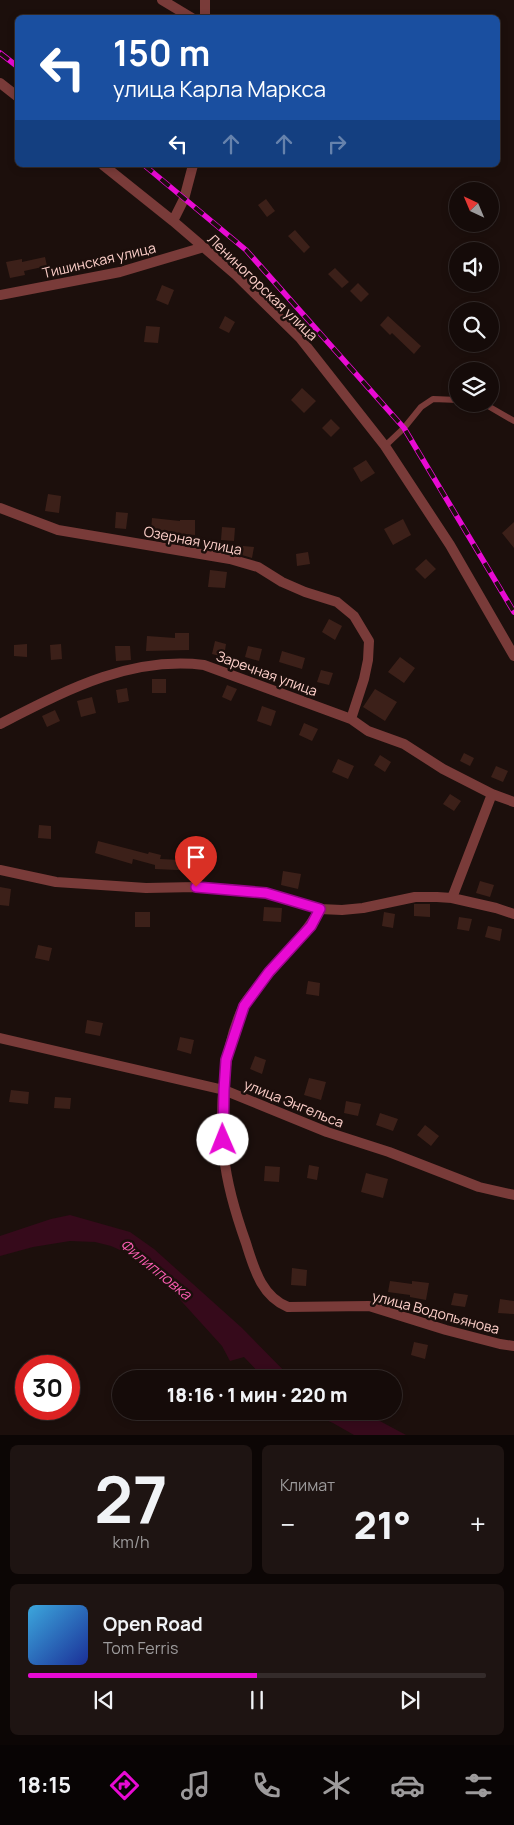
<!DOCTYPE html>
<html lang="ru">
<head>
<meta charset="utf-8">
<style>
  :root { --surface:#150b09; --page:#1e1412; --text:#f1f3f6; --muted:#9d9b9c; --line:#342b2a; --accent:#e80ad3 }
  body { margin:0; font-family:Manrope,sans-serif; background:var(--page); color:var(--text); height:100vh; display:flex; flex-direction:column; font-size:19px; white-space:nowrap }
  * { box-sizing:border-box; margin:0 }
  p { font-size:16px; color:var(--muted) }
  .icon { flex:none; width:28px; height:28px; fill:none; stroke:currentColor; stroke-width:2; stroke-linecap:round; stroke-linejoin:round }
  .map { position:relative; height:1435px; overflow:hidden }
  .sheet { display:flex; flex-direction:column; gap:10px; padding:10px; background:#0c0605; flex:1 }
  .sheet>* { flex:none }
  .guide { position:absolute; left:15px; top:15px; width:485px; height:152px; border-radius:8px; box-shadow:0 2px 8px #0003,0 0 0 1px var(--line); background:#1a4fa0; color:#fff; overflow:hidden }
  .needle { width:32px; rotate:316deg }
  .tools { position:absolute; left:449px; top:182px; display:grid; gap:10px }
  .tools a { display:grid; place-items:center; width:50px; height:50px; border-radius:50%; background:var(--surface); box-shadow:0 2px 8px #0003,0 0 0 1px var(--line); font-size:25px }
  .speed { position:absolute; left:15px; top:1355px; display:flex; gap:10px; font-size:25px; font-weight:700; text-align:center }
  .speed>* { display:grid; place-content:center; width:65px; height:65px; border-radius:50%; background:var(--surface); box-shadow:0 2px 8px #0003,0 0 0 1px var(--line); line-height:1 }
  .speed .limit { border:8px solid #d22; background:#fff; color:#111 }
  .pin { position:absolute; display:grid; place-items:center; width:42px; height:42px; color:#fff; margin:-51px -21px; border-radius:50% 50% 50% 0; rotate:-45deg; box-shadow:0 0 5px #0007 }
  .pin .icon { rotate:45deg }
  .me { position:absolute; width:55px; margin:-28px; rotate:359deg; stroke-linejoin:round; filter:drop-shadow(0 0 4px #0008) }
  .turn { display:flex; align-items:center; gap:18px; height:105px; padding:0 15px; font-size:22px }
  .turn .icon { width:65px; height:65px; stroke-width:2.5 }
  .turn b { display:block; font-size:35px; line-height:42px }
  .lanes { display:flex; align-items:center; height:48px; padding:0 15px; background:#0003; justify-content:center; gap:25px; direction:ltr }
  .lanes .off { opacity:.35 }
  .big { font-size:38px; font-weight:800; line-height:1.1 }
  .sheet .tile { flex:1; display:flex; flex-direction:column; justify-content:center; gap:8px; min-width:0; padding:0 18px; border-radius:8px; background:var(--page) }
  .sheet .dial { align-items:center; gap:0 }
  .dial b { font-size:65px; line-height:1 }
  .song { display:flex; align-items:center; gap:15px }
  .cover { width:60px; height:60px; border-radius:8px; background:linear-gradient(135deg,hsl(200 70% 55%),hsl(230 70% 35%)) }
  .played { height:5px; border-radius:2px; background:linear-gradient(90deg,var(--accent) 50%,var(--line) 50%) }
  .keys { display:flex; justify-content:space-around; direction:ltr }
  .heat { display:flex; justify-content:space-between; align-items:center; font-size:28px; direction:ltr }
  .sheet .tiles { flex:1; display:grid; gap:10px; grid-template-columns:1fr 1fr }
  .tile:last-child { grid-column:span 2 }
  .trip { position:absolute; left:112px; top:1370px; width:290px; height:50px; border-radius:25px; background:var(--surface); box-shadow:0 2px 8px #0003,0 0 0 1px var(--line); font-weight:800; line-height:50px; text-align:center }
  .tabs { display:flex; height:80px; justify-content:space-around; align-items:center; background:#080404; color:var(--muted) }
  .tabs .icon { width:35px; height:35px }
  .tabs .active { color:var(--accent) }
  .tabs b { font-size:22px; color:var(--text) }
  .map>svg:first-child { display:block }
  .water { fill:#360a1b }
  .building { fill:#3c2019 }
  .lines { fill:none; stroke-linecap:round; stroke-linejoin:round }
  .service { stroke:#793b39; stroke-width:6 }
  .minor { stroke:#793b39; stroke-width:10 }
  .rail-casing { stroke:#e80ad3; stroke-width:5.5 }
  .rail { stroke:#1c0f0c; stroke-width:4; stroke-dasharray:11; stroke-linecap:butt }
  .route-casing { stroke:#970689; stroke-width:12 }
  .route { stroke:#e80ad3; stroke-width:9 }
  .labels { text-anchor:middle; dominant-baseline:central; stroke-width:5; stroke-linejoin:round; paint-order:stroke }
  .street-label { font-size:14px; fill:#fdcfc9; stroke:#1c0f0c }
  .water-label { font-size:15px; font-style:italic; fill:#f85cb0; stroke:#1c0f0c }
</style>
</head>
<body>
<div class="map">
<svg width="514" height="1435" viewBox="0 0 514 1435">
  <rect width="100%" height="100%" fill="#1c0f0c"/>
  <!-- water -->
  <path class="water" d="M70,1215L130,1232L154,1249L242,1328L292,1379H265L244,1357L230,1361L222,1346L154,1271L131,1255L111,1246L95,1242L70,1241L33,1247L0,1256V1236L51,1219Z
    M306,1411H361L406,1435H354L333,1423Z"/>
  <!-- building -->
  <path class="building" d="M266,199L275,211L267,217L258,205Z
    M295,230L310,247L304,253L288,236Z
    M45,257L47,266L24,271L25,275L10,278L6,262L22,259V262Z
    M335,268L349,282L342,288L328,274Z
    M358,283L369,294L361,302L350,291Z
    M162,285L174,290L168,305L156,300Z
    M225,316L235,322L229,333L219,328Z
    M388,316L421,346L414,354L392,333L390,335L380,325Z
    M146,326L160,327L158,343L144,342Z
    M302,388L316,401L304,413L291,400Z
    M331,419L340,428L331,437L322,428Z
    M366,460L375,473L361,482L353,468Z
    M48,494L61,496L59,513L45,511Z
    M116,512L128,513L126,529L115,528Z
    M152,518L180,521V520H195V535L151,531Z
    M403,519L411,535L393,545L384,529Z
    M514,522V548L502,533Z
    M222,527L235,528L234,541L221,540Z
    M243,546L254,547L252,558L242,555Z
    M308,552L310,564L297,566L296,554Z
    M426,559L436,569L425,579L415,569Z
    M210,570L227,572L225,588L208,587Z
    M329,619L342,626L335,640L322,632Z
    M175,633H189V650L146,651L147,636L175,638Z
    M215,641L226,644L224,657L212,654Z
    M27,644V657L14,656V645Z
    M61,644L62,659L51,660L50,645Z
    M115,646H130L131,660L116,661Z
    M248,646L262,649L259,661L245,657Z
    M282,651L305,658L302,669L279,662Z
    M400,657L415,668L404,683L388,672Z
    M321,670L333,673L329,685L317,682Z
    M152,679H166V693H152Z
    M227,685L237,689L231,701L222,697Z
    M127,688L129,701L118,703L116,690Z
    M375,689L397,702L385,721L363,707Z
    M92,697L96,713L81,717L77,701Z
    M262,706L276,711L271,726L257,721Z
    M55,710L60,721L47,727L42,716Z
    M304,723L318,729L312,741L299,735Z
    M464,753L474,758L470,766L460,761Z
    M380,755L391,762L385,772L374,765Z
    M338,759L354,766L348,779L332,772Z
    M496,766L508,771L503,782L491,777Z
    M450,794L461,801L454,811L443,804Z
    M39,825L51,826V839L38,838Z
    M98,841L148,854L149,852L161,855L160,859L199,861V871L155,869V865L133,859L132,864L95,853Z
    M283,871L301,874L298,889L281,885Z
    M480,881L494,885L490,897L476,893Z
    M0,887L11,889L9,906L0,905Z
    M414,904H430V917L414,916Z
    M264,907L282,908L281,922L263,921Z
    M135,912H150V927H135Z
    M384,912L395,914L393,928L382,926Z
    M459,917L472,919L469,931L457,929Z
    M488,926L502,929L500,941L485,937Z
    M38,945L52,948L49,961L35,958Z
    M308,981L320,983L319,996L306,994Z
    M87,1020L103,1023L100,1036L85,1033Z
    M180,1037L194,1040L191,1054L177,1050Z
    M255,1056L266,1060L262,1074L250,1069Z
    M309,1078L326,1082L321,1100L304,1095Z
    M11,1090L29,1092L28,1104L9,1102Z
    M55,1097L71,1098L70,1109L54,1108Z
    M346,1101L361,1104L358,1116L344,1113Z
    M380,1113L398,1119L393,1131L376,1125Z
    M425,1125L439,1136L431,1146L417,1135Z
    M309,1165L319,1167L317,1180L307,1178Z
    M265,1166L280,1167L279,1182L264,1181Z
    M366,1173L388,1179L383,1198L361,1192Z
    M292,1268L307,1270L306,1286L291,1285Z
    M390,1281L412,1284V1281L429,1283L426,1300L410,1297V1295L388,1292Z
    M454,1293L468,1295L465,1307L451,1305Z
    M500,1299L514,1301V1314L498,1313Z
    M414,1342L428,1345L425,1359L411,1355Z"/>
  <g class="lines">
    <!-- service -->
    <path class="service" d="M478,404L488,406L514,421
      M385,446L404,428L421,407L433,399L458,400"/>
    <!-- minor -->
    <path class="minor" d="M162,0L192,18
      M205,0V18
      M0,83L18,97
      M103,165L173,221L236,275L300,338L385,446L450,545L514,656
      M173,221L184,199L193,165
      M0,295L120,272L204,247
      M0,508L58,530L230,559L258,567L282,582L305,592L337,602L354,616L369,641L368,660L364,679L351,719
      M0,724C65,691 129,656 204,665L351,719L368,731L404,744L443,769L492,794L514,802
      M0,870L56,882L146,888L196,887L266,893L320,909L342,910L363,908L415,897H437L452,898L496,908L514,914
      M452,898L492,794
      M320,909C303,939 277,962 256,989C252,994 246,1000 243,1007C223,1050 219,1109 224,1156C227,1185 236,1215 246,1243C254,1268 261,1296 288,1307L369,1306L446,1330L500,1344L514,1346
      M0,1038L224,1090L327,1132L389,1152L479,1187L514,1195"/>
    <defs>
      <path id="rail" d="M0,53L18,67
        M144,165L246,250L404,428L514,612"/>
    </defs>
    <!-- rail casing -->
    <use href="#rail" class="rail-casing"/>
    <!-- rail -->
    <use href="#rail" class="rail"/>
  </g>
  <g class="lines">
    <defs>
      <path id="route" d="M196,887L266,893L320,909L311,926L269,972L244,1006L226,1060L224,1090L223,1140"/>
    </defs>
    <!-- route casing -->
    <use href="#route" class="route-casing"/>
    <!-- route -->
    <use href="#route" class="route"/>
  </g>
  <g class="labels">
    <!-- street labels -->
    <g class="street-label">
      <text transform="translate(99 260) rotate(-13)">Тишинская улица</text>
      <text transform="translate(263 287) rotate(44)">Лениногорская улица</text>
      <text transform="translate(193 540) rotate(11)">Озерная улица</text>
      <text transform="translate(267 673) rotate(20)">Заречная улица</text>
      <text transform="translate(294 1103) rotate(22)">улица Энгельса</text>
      <text transform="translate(436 1312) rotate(15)">улица Водопьянова</text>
    </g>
    <!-- water labels -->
    <g class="water-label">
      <text transform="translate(156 1269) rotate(39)">Филипповка</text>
    </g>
  </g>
</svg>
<div class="tools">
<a><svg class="needle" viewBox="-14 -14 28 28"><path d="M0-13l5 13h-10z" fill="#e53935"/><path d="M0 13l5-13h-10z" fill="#9d9b9c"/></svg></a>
<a><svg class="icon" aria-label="sound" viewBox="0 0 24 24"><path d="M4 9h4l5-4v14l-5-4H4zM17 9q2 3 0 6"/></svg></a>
<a><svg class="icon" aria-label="search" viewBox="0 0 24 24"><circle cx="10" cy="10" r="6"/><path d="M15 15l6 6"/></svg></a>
<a><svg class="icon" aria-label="layers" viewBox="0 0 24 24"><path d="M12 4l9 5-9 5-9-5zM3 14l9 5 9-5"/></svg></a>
</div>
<div class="speed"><div class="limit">30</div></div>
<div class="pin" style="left:196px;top:887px;background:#d93025"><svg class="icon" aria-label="arrive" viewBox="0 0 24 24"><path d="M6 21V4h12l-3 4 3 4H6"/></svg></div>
<svg class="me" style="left:223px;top:1140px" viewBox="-20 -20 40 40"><circle r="19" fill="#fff"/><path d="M0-13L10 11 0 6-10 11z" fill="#e80ad3"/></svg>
<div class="trip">18:16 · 1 мин · 220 m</div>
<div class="guide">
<div class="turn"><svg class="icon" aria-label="left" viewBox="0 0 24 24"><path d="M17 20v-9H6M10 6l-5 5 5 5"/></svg><div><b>150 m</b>улица Карла Маркса</div></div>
<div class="lanes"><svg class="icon" aria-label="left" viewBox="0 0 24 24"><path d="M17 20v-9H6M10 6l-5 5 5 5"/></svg><svg class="icon off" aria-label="ahead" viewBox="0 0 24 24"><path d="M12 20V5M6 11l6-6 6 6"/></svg><svg class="icon off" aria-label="ahead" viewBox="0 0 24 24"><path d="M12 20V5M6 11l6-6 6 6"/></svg><svg class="icon off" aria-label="right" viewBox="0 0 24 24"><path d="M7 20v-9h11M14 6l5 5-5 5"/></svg></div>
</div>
</div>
<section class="sheet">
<div class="tiles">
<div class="tile dial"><b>27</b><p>km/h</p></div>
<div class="tile"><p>Климат</p>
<div class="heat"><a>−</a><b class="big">21°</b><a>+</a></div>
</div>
<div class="tile">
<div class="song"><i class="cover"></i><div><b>Open Road</b><p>Tom Ferris</p></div></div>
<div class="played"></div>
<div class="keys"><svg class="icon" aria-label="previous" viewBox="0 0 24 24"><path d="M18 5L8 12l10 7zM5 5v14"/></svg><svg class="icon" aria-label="pause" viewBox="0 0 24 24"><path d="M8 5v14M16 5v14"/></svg><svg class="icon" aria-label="next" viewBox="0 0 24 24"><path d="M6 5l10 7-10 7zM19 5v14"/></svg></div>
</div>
</div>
</section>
<nav class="tabs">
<b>18:15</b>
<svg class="icon active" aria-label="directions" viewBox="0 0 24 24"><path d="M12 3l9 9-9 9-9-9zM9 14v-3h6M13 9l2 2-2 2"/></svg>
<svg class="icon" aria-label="music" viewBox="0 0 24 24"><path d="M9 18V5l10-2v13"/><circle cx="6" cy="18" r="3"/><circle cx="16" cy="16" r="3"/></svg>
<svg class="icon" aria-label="phone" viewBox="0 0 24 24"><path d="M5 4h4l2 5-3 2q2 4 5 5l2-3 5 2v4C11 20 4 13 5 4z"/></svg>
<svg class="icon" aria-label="climate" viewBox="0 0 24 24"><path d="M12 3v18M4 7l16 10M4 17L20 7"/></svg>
<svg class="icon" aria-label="car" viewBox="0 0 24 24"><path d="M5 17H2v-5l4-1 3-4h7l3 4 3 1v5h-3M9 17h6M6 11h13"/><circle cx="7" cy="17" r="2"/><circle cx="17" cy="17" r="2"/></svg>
<svg class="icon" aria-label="filters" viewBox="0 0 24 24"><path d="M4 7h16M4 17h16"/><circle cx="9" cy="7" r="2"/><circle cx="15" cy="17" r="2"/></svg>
</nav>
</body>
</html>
